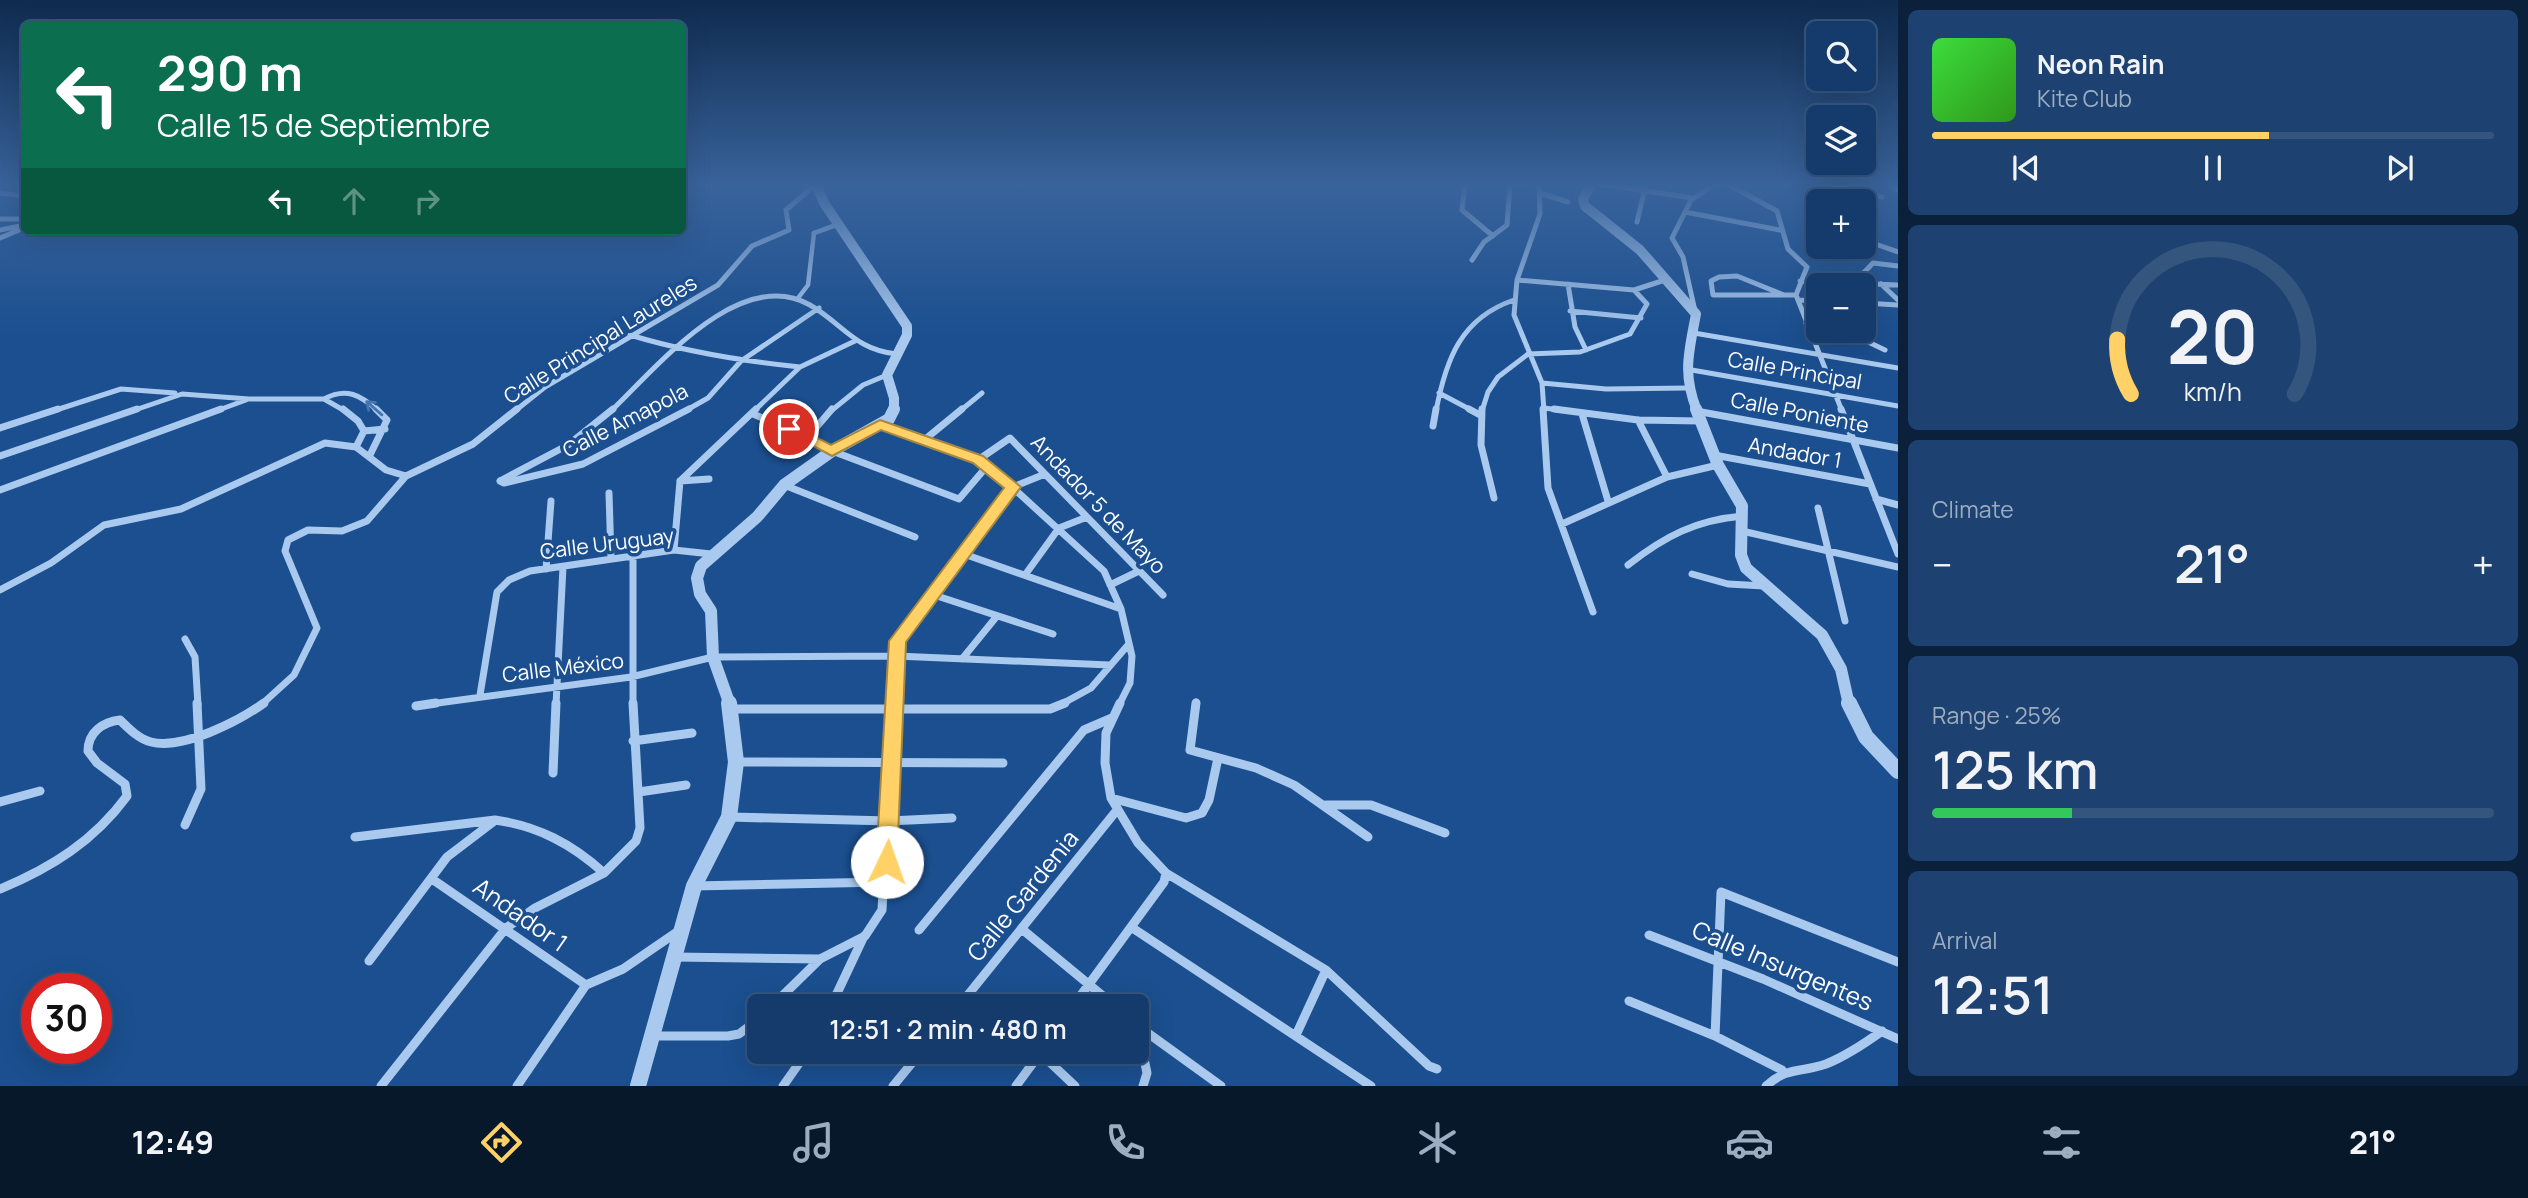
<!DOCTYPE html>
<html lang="en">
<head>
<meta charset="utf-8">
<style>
  :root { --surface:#143b6b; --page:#1d4271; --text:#f1f3f6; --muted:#9dadc1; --line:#33557e; --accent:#ffd166 }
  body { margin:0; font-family:Manrope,sans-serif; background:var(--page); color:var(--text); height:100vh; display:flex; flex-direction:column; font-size:26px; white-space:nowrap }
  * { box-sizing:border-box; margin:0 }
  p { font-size:23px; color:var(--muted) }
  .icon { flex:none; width:38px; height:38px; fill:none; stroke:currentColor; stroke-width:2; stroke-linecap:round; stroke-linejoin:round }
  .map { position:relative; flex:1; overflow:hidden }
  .panel { display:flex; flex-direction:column; gap:10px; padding:10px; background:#0b203b; width:630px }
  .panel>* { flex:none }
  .banner { position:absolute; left:21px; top:21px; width:665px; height:214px; border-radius:10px; box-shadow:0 7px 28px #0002,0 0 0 2px var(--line); background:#0b6e4f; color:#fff; overflow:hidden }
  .fabs { position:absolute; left:1806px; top:21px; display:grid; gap:14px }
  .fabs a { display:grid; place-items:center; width:70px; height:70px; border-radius:10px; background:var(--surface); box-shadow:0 7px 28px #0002,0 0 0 2px var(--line); font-size:35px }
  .speed { position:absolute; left:21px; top:973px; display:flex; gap:14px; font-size:35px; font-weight:700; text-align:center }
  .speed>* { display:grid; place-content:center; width:91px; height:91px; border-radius:50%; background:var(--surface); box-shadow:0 7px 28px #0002,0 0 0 2px var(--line); line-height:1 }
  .speed .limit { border:10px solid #d22; background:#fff; color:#111 }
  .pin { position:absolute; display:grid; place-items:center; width:60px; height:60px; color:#fff; margin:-30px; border:4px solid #fff; border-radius:50%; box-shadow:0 2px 7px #0007 }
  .me { position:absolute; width:77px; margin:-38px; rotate:3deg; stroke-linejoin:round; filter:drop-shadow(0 0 5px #0008) }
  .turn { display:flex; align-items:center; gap:24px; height:147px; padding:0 21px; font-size:32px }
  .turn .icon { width:91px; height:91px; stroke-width:2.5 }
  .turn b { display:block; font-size:49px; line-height:60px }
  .lanes { display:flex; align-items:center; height:66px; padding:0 21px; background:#0003; justify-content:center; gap:35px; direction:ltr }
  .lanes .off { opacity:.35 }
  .big { font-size:52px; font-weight:600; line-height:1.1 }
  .panel .tile { flex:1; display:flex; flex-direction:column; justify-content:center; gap:10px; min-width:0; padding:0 24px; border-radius:10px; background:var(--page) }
  .panel .dial { align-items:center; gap:0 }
  .dial svg { height:182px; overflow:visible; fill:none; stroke:var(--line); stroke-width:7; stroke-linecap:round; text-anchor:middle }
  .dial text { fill:var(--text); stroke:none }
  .song { display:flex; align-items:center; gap:21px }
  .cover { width:84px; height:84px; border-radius:10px; background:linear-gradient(135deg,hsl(120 70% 55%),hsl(110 70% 35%)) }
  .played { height:7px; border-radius:4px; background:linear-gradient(90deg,var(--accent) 60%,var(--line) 60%) }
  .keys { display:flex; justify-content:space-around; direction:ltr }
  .heat { display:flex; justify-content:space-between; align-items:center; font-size:38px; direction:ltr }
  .charge { height:10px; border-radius:5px; background:linear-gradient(90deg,#34c759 25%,var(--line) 0) }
  .trip { position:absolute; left:747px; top:994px; width:402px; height:70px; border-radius:10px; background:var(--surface); box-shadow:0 7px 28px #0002,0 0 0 2px var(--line); font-weight:600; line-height:70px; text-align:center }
  .tabs { display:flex; height:112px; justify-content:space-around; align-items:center; background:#08182b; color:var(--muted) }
  .tabs .icon { width:49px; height:49px }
  .tabs .on { color:var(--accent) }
  .tabs b { font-size:32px; color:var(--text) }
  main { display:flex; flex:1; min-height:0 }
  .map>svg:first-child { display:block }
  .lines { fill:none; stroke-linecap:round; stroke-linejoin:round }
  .pedestrian { stroke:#a9c9ee; stroke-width:4.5 }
  .minor-far2 { stroke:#a9c9ee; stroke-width:5 }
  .minor-far1 { stroke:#a9c9ee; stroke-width:7 }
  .minor { stroke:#a9c9ee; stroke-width:9 }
  .tertiary-far2 { stroke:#a9c9ee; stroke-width:10 }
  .tertiary-far1 { stroke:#a9c9ee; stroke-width:12 }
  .tertiary { stroke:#a9c9ee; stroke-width:16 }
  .oneway { stroke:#4674ac }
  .route { fill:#ffd166; stroke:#a68842; stroke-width:2 }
  .labels { text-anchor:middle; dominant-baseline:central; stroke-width:7; stroke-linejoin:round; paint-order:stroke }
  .street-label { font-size:21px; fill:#fff; stroke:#1b4f8f }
  .near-street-label { font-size:24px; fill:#fff; stroke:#1b4f8f }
</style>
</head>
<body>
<main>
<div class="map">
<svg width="1898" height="1086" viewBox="0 0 1898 1086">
  <rect width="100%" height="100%" fill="#1b4f8f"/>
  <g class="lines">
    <!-- pedestrian -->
    <path class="pedestrian" d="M798,298L808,285L814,233"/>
    <!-- minor-far2 -->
    <path class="minor-far2" d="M1465,184L1462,210L1493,236
      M1539,184L1540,214L1517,280L1514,315L1542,383L1544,411
      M1599,184L1693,198
      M1727,184L1777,211L1788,249L1807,267L1796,295L1842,411
      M1829,184L1882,197
      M1891,187L1898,190
      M0,193L24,196
      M1540,193L1568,202
      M1685,212L1780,230
      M0,219H24
      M1637,222L1646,184
      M0,230L20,226
      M814,233L839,224
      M0,238L24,228
      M1864,240L1898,252
      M1472,260L1484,242L1507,225L1510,184
      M1737,276L1784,295H1713L1711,281L1719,277Z
      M1517,280L1634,290L1665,280
      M1800,281L1898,285
      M1854,283L1873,263L1898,266
      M1568,284L1575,327L1586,350
      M1881,284L1898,300
      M1784,295H1796
      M1798,300L1818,301
      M1864,303L1898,305
      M1570,311L1641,318
      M1695,311L1683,257L1672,238L1691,200L1715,184
      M1806,323H1818
      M1845,331L1885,350
      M1694,333L1898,368
      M630,335C686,352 742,361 800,367
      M1686,369L1898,406
      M1542,383L1606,389L1688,388
      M1439,393L1473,411
      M324,399C346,387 361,395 378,411
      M1544,408L1567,411
      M53,411L121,389L175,393
      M132,411L182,394L249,399H324L345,411
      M216,411L246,400
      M515,411L545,387L718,285L752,246L789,230L786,210L816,184
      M611,411C657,367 740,265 810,305C843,324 855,350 897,354
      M685,411L708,398L741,361L819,308
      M754,411L800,367L855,341
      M831,411L863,385L887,375
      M960,411L982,393
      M1436,411C1446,359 1461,318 1514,300
      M1482,411L1488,392L1498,377L1528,354L1580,352L1630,334L1647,304L1634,290"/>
    <!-- minor-far1 -->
    <path class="minor-far1" d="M343,409L358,421L364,431L356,447
      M1469,409L1480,415
      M1482,409L1481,445L1494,498
      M1543,409L1548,488L1593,612
      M1554,409L1638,420L1701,421
      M1841,409L1898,554
      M1696,411L1898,448
      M753,414L808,437L832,451L959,499L988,465
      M1582,414L1608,501
      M1638,420L1667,477
      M880,425L988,465L1104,571L1121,609L1132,656L1130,683L1119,705
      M1433,426L1436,409
      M0,428L58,409
      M364,431L385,429
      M808,437L832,409
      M923,441L962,409
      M1714,455L1870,484
      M0,456L137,409
      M369,457L387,420L376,409
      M978,460L1010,438L1163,595
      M500,481L568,445L613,409
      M500,481L504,483L583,464L689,409
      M680,481L756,409
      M680,481L709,479
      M784,485L915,537
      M0,490L221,409
      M609,493L611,558
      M1876,499L1898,505
      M1818,508L1845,621
      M1562,524L1667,477L1718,465
      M1742,531L1898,567
      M674,550L680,481
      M961,553L1121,609
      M633,555V705
      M1628,565C1665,536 1696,520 1743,516
      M546,569L551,501
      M1692,574L1728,584L1764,586
      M1025,575L1059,528L1087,517
      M1110,585L1139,571
      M0,590L51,563L104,525L181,509L325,443L356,447L386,470L406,476
      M931,594L1053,634
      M185,639L195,657L198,705
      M962,659L997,616
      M480,695L497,592L509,580L530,571L674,550L711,554
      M261,705L294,675L317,628L285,551L288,540L308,530L342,531L367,521L406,476L473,444L517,409
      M423,705L631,677L713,657L896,656L1110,665
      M556,705L563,567
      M893,705L896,656L903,630L1013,487L1045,474
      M1060,705L1091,688L1128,645
      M1196,705V702"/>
    <!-- minor -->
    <path class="minor" d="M1120,703L1106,733L1105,763L1111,798L1138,843L1166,873L1326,970L1429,1066L1437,1069
      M1196,703L1190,750L1256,768L1294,785L1368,837
      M416,706L436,703
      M731,709H1050L1065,703
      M633,741L692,733
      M737,762L1003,763
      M553,773L556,703
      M639,792L686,785
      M1111,798L1186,818L1202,813L1209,800L1218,758
      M0,802L40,791
      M1326,805H1371L1445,833
      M729,817L889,821L952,818
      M185,825L201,789L197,703
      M355,837L495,820C538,826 572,844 604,873
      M432,879L586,985
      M694,886L885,882
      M0,889C51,868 94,841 127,796L125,784L97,763L88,751C88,732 103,722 120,720C129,729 139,739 151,742C183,750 239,721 264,703
      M1131,927L1371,1086
      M919,930L1084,730L1112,718
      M1023,930L1115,1006
      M1649,935L1763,979L1898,1039
      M674,957L820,959
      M369,961L447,857L493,822
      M1629,1001L1715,1036L1782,1070
      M772,1006L820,959L865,936L882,910L893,703
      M831,1006L864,936
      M959,1006L1117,810
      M1073,1006L1164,882L1166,873
      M1138,1026L1221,1086
      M1138,1030L1147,1073L1143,1086
      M1296,1035L1326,970
      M653,1036H728L739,1034L760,1018
      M1715,1036L1721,892L1898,962
      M1040,1053L1075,1086
      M381,1086L506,928L535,908L604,873L636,841L640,828L633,703
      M517,1086L586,985L623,969L677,932
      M783,1086L807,1052
      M893,1086L921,1052
      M1016,1086L1041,1052
      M1766,1086C1788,1066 1801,1073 1826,1064C1846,1056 1864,1044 1882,1031"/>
    <!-- tertiary-far2 -->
    <path class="tertiary-far2" d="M816,184L824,203L907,326V335L887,375L894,398V411
      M1591,184L1583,199L1585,206L1640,250L1696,314C1689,352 1682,373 1697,411"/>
    <!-- tertiary-far1 -->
    <path class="tertiary-far1" d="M1696,409L1718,465L1742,506L1741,555L1746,568L1822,635L1841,669L1849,705
      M730,705L713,657L711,611L700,594L697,578L701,566L757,517L784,485L832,451L889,419L894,409"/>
    <!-- tertiary -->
    <path class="tertiary" d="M1849,703L1866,737L1898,771
      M638,1086L694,886L729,817L736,762L729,703"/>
  </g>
  <!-- one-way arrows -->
  <defs><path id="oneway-shaft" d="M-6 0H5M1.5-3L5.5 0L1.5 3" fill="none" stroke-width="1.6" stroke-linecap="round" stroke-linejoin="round" transform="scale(1.75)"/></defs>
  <use class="oneway" href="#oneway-shaft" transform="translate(374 408) rotate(-139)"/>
  <!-- sky -->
  <linearGradient id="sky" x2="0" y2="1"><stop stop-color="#0f2b4f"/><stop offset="0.55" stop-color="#39639b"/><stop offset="1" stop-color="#39639b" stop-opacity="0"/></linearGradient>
  <rect width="1898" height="336" fill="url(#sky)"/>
  <!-- route -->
  <path class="route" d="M880,420L983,456L1021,487L906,642L897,862L894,868L887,871L879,868L876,862L889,641L1004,488L973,463L881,430L832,456L782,429L784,426H794L831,445Z"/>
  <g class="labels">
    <!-- street labels -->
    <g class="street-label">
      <text transform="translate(600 339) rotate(-32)">Calle Principal Laureles</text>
      <text transform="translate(1795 370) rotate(10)">Calle Principal</text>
      <text transform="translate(1800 412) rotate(11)">Calle Poniente</text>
      <text transform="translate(625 420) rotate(-27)">Calle Amapola</text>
      <text transform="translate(1795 452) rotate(10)">Andador 1</text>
      <text transform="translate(1099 504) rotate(46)">Andador 5 de Mayo</text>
      <text transform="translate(607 543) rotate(-7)">Calle Uruguay</text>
      <text transform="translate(563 667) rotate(-7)">Calle México</text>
    </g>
    <!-- near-street labels -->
    <g class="near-street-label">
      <text transform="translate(1022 895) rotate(-51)">Calle Gardenia</text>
      <text transform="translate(521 914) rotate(35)">Andador 1</text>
      <text transform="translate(1783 965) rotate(23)">Calle Insurgentes</text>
    </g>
  </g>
</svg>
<div class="fabs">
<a><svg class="icon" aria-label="search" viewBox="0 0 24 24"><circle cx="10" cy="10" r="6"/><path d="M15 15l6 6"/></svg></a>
<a><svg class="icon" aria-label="layers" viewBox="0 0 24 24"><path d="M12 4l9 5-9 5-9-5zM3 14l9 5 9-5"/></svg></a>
<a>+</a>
<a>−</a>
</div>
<div class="speed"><div class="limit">30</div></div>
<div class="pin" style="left:789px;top:429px;background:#d93025"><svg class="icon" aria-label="arrive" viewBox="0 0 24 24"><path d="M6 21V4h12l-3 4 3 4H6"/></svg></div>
<svg class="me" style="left:887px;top:862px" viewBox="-20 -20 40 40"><circle r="19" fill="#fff"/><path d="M0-13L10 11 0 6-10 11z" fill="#ffd166"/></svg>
<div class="trip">12:51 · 2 min · 480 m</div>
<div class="banner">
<div class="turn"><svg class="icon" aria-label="left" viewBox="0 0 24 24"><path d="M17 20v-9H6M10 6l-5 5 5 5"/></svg><div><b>290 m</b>Calle 15 de Septiembre</div></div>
<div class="lanes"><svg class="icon" aria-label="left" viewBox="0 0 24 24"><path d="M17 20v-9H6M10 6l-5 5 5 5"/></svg><svg class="icon off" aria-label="ahead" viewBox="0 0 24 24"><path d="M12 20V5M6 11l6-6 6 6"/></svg><svg class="icon off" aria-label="right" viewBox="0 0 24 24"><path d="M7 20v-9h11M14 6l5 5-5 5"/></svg></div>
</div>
</div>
<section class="panel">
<div class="tile">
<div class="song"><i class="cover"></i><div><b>Neon Rain</b><p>Kite Club</p></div></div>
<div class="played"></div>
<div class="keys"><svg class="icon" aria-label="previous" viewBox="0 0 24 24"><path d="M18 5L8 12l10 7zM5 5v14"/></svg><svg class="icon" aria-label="pause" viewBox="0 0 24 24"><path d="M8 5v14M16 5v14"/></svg><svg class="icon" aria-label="next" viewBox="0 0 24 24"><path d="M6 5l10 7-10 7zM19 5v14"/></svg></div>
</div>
<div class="tile dial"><svg viewBox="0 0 100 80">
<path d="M14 69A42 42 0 1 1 86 69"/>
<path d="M14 69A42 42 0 0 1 8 45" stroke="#ffd166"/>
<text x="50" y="56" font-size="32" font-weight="700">20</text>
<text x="50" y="72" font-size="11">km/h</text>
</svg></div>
<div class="tile"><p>Climate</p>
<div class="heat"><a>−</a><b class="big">21°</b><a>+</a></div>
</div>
<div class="tile"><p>Range · 25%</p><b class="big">125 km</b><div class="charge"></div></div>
<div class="tile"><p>Arrival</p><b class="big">12:51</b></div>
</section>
</main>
<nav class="tabs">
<b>12:49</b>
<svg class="icon on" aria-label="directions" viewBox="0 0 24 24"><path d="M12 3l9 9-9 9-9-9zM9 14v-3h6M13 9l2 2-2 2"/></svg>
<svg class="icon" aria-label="music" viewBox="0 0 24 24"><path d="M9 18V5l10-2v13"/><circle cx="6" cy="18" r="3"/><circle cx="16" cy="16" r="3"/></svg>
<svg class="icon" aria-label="phone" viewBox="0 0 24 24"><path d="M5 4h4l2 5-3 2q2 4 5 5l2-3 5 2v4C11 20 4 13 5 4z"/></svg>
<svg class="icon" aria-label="climate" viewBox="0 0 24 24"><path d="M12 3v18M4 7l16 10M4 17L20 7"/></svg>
<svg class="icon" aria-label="car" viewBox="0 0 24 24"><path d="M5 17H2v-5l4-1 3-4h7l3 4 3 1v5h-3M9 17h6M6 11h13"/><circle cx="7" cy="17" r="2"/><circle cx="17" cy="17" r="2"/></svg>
<svg class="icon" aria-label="filters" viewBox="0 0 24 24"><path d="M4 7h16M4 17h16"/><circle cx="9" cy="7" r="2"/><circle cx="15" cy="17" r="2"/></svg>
<b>21°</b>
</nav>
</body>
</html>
